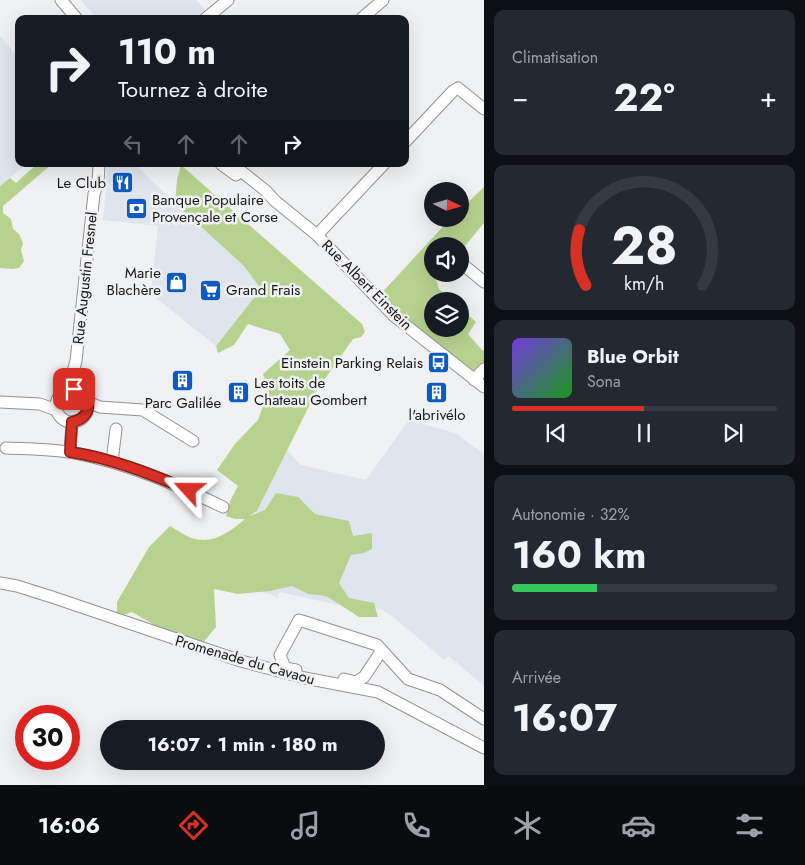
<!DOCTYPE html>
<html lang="fr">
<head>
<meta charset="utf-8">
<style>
  :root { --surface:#171b24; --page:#242831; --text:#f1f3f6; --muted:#9ea1a6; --line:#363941; --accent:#d93025 }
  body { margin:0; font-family:Jost,sans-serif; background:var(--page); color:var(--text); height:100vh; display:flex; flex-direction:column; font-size:19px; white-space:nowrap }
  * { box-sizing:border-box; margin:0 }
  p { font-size:16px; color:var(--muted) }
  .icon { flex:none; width:28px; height:28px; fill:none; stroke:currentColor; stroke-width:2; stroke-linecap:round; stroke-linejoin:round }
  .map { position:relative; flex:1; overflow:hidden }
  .drawer { display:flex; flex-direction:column; gap:10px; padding:10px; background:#0d0f14; width:321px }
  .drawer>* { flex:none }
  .top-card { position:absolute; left:15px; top:15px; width:394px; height:152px; border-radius:10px; box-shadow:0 5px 20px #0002; background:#171b24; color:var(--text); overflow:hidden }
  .needle { width:32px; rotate:95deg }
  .controls { position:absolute; left:424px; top:182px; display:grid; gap:10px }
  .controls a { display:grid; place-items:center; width:45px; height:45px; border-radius:50%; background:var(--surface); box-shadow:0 5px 20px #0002; font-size:25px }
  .speed { position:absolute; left:15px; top:705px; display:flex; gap:10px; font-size:25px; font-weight:700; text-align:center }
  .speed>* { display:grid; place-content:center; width:65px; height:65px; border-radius:50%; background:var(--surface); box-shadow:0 5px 20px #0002; line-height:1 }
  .speed .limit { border:8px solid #d22; background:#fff; color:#111 }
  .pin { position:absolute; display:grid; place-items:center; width:42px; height:42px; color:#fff; margin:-21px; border-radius:10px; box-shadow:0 2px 8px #0006 }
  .me { position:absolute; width:55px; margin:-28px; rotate:294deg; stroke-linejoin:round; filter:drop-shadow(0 0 4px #0008) }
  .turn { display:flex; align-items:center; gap:18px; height:105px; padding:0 20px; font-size:22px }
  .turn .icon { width:65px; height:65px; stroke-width:2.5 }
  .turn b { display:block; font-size:35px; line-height:42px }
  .lanes { display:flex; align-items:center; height:48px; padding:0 20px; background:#0003; justify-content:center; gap:25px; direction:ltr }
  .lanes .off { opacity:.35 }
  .big { font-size:38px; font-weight:700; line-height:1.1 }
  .drawer .card { flex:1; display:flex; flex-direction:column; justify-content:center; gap:8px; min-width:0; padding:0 18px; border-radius:10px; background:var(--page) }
  .drawer .dial { align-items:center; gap:0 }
  .dial svg { height:130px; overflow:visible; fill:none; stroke:var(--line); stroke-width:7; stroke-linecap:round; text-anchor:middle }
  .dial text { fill:var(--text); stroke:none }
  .song { display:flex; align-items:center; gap:15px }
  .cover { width:60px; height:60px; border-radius:8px; background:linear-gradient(135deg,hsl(260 70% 55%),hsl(120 70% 35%)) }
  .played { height:5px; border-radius:2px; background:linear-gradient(90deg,var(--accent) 50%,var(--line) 50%) }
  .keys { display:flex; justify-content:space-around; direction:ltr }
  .heat { display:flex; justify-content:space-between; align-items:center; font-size:28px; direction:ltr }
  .charge { height:8px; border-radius:4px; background:linear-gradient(90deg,#34c759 32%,var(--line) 0) }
  .trip { position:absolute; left:100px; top:720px; width:285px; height:50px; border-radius:25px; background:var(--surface); box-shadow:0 5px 20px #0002; font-weight:700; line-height:50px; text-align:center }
  .dock { display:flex; height:80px; justify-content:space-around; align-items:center; background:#090b0e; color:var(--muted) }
  .dock .icon { width:35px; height:35px }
  .dock .current { color:var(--accent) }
  .dock b { font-size:22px; color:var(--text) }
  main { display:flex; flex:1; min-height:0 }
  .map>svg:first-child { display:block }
  .built { fill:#e0e4ed }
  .green { fill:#b7d28f }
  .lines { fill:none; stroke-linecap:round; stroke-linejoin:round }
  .minor-casing { stroke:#929294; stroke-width:13 }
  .minor { stroke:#fff; stroke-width:11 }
  .route-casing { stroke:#8d1f18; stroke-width:12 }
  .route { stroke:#d93025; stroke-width:9 }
  .labels { text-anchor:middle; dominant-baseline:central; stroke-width:5; stroke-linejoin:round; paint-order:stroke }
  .poi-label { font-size:15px; fill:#171718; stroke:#f0f1f2; text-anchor:end }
  .street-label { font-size:15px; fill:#171718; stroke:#f0f1f2 }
</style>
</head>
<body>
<main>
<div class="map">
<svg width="484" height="785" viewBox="0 0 484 785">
  <rect width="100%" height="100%" fill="#f0f1f2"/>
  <!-- built -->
  <path class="built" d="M81,0H196L205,10L194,19H97Z
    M0,36L19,58V164H27L0,186Z
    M108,164H135L156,185L244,266L261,289L216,346L151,294L158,226L103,220Z
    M409,420L455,433L484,454V686L449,656L444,660L392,616L380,609L341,599L338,605L280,592L277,598L272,595L224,580L287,450L301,465L366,480Z"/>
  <!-- green -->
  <path class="green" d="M37,164H52L3,206V213L11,219L13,229L19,234L23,243L21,250L24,261L19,268L12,269L0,268V186L10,178L16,183Z
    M181,165L362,324L365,332L361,337L353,339L317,390L257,511L249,516L265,510L276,493L298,497L315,514L349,521L353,536L372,533V549L364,553L351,555L339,583L349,598L374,603L378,617H359L328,597L320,595L308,594L292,586L270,591L238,594L214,589L216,627L201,645L172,635L132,612L117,617V602L149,547L170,526C177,530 186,537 195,539C214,544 231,531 245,519H235L226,516L230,501L238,486L217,470L235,444L258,420L269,390L263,374L290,350L280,334L248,324L234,345L218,353L216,346L261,289L244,266L175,203L177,180Z
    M484,187V223L460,252V246H432V274H441L436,280L439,289L452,301H432V329H460V308L476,322L468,334L482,350H484V369L474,380L377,298L450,219H460V210Z"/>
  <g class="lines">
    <defs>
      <path id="minor" d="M61,0L77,19
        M205,19L228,0
        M361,19L383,0
        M405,142L453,91L458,88L484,109
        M221,164L236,175
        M232,164L266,191L275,201L317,235L394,316L484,387
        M317,235L384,164
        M460,262L484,282
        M474,380L484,369
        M68,389L76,361L94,194L98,183L99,164
        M56 406a16 16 0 1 1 32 0a16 16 0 1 1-32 0Z
        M0,402L40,404L56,410
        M88,402L100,407L143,410L193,441
        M6,448C29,449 53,449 75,453C127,463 175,484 223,507
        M70,452L72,422
        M112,462L116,429
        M0,583L17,586L52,597L241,661L305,678L378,692L484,748
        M296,670L285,668L280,655L299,620L377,645L408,679L440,690L484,719
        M344,679L356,682L364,677L382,650"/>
    </defs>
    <!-- minor casing -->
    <use href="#minor" class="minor-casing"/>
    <!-- minor -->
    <use href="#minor" class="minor"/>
  </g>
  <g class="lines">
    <defs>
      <path id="route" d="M74,389C94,395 93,418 72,422L70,452C111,458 151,474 189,490"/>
    </defs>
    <!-- route casing -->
    <use href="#route" class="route-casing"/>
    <!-- route -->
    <use href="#route" class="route"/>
  </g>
  <!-- icons -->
  <defs>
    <symbol id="restaurant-square" viewBox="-11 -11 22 22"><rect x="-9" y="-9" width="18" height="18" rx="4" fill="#0c5ac4" stroke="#f0f1f2"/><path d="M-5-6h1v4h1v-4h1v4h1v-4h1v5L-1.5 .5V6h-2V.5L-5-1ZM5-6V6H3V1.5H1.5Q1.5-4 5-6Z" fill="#fff"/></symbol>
    <symbol id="bank-square" viewBox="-11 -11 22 22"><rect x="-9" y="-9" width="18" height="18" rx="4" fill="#0c5ac4" stroke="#f0f1f2"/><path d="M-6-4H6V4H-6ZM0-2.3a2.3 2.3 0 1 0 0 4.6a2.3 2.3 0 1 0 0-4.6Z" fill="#fff"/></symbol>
    <symbol id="shop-square" viewBox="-11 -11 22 22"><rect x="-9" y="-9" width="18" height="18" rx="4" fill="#0c5ac4" stroke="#f0f1f2"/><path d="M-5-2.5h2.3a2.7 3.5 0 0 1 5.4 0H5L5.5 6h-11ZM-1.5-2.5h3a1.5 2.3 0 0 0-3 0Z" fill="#fff"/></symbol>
    <symbol id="supermarket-square" viewBox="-11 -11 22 22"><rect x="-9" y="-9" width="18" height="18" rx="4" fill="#0c5ac4" stroke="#f0f1f2"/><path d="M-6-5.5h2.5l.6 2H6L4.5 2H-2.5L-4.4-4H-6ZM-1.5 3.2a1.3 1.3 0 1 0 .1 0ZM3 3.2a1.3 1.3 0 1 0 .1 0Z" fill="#fff"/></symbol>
    <symbol id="bus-square" viewBox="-11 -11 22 22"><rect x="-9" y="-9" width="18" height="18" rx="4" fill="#0c5ac4" stroke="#f0f1f2"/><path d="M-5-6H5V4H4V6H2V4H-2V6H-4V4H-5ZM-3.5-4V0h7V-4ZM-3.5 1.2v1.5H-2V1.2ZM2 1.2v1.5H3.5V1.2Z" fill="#fff"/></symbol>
    <symbol id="building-square" viewBox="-11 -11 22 22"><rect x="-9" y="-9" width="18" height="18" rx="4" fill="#0c5ac4" stroke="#f0f1f2"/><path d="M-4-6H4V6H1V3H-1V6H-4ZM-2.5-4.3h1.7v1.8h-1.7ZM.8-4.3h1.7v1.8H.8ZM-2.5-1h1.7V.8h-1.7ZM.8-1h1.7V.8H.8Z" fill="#fff"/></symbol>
  </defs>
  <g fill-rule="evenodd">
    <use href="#restaurant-square" x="110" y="170" width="25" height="25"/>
    <use href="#bank-square" x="124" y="196" width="25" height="25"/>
    <use href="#shop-square" x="164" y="270" width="25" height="25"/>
    <use href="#supermarket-square" x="198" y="278" width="25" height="25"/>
    <use href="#bus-square" x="426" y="350" width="25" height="25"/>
    <use href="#building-square" x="170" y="368" width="25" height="25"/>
    <use href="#building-square" x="226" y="380" width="25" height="25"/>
    <use href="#building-square" x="424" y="380" width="25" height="25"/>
  </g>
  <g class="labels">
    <!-- poi labels -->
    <g class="poi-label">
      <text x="106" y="183">Le Club</text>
      <text x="152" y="200" text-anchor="start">Banque Populaire<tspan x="152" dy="17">Provençale et Corse</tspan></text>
      <text x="161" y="273">Marie<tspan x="161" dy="17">Blachère</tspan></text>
      <text x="226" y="290" text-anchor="start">Grand Frais</text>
      <text x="423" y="363">Einstein Parking Relais</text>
      <text x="254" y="383" text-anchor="start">Les toits de<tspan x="254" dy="17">Chateau Gombert</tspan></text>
      <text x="183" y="403" text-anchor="middle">Parc Galilée</text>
      <text x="437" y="415" text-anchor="middle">l'abrivélo</text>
    </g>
    <!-- street labels -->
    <g class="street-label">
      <text transform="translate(85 278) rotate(-84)">Rue Augustin Fresnel</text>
      <text transform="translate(367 285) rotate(45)">Rue Albert Einstein</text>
      <text transform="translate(245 660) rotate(16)">Promenade du Cavaou</text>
    </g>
  </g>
</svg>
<div class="controls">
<a><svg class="needle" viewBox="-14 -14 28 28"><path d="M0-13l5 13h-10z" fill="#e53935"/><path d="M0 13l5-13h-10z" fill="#9ea1a6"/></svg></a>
<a><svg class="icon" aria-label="sound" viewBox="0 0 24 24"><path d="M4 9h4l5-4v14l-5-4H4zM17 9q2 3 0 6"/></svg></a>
<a><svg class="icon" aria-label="layers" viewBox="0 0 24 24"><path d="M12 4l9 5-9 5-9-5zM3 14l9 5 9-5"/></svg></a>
</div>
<div class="speed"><div class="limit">30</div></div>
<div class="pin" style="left:74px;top:389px;background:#d93025"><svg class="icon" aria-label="arrive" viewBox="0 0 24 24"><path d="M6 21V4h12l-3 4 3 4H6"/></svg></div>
<svg class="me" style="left:189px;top:490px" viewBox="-20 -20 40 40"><path d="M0-17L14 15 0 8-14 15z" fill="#d93025" stroke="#fff" stroke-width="4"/></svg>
<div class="trip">16:07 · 1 min · 180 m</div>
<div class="top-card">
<div class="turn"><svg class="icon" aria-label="right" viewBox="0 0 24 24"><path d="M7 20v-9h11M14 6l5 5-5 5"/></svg><div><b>110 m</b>Tournez à droite</div></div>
<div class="lanes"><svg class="icon off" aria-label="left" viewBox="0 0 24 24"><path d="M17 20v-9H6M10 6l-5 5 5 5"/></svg><svg class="icon off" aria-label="ahead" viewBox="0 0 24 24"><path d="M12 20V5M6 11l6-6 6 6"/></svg><svg class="icon off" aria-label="ahead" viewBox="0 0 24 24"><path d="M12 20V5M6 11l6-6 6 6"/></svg><svg class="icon" aria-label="right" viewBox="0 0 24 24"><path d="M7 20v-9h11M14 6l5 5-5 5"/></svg></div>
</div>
</div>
<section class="drawer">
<div class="card"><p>Climatisation</p>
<div class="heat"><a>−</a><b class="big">22°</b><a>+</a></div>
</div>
<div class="card dial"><svg viewBox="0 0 100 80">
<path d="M14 69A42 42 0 1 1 86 69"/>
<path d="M14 69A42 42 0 0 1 10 35" stroke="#d93025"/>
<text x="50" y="56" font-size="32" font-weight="700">28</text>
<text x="50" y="72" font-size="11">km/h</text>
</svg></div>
<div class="card">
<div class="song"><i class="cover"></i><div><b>Blue Orbit</b><p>Sona</p></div></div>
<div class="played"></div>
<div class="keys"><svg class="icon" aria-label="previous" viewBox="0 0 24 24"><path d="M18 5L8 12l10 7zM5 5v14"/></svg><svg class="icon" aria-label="pause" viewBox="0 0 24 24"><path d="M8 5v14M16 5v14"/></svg><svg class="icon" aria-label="next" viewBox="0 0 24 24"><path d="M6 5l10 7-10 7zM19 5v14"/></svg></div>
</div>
<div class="card"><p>Autonomie · 32%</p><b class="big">160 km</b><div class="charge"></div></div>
<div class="card"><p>Arrivée</p><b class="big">16:07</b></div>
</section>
</main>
<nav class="dock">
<b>16:06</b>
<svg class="icon current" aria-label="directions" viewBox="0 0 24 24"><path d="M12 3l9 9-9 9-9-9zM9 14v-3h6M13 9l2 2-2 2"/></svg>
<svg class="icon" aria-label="music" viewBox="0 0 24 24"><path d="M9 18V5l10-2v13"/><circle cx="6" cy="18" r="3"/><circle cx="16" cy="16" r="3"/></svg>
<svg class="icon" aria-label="phone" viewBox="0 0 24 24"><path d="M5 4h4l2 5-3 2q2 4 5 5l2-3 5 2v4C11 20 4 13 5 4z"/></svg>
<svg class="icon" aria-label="climate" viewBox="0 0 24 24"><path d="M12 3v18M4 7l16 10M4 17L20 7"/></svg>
<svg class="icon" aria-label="car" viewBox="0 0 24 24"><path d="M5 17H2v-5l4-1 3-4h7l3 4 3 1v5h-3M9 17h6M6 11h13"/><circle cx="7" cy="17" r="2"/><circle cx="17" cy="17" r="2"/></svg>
<svg class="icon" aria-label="filters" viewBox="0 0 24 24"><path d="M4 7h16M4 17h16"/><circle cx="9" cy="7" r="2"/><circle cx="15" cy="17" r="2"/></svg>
</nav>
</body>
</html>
